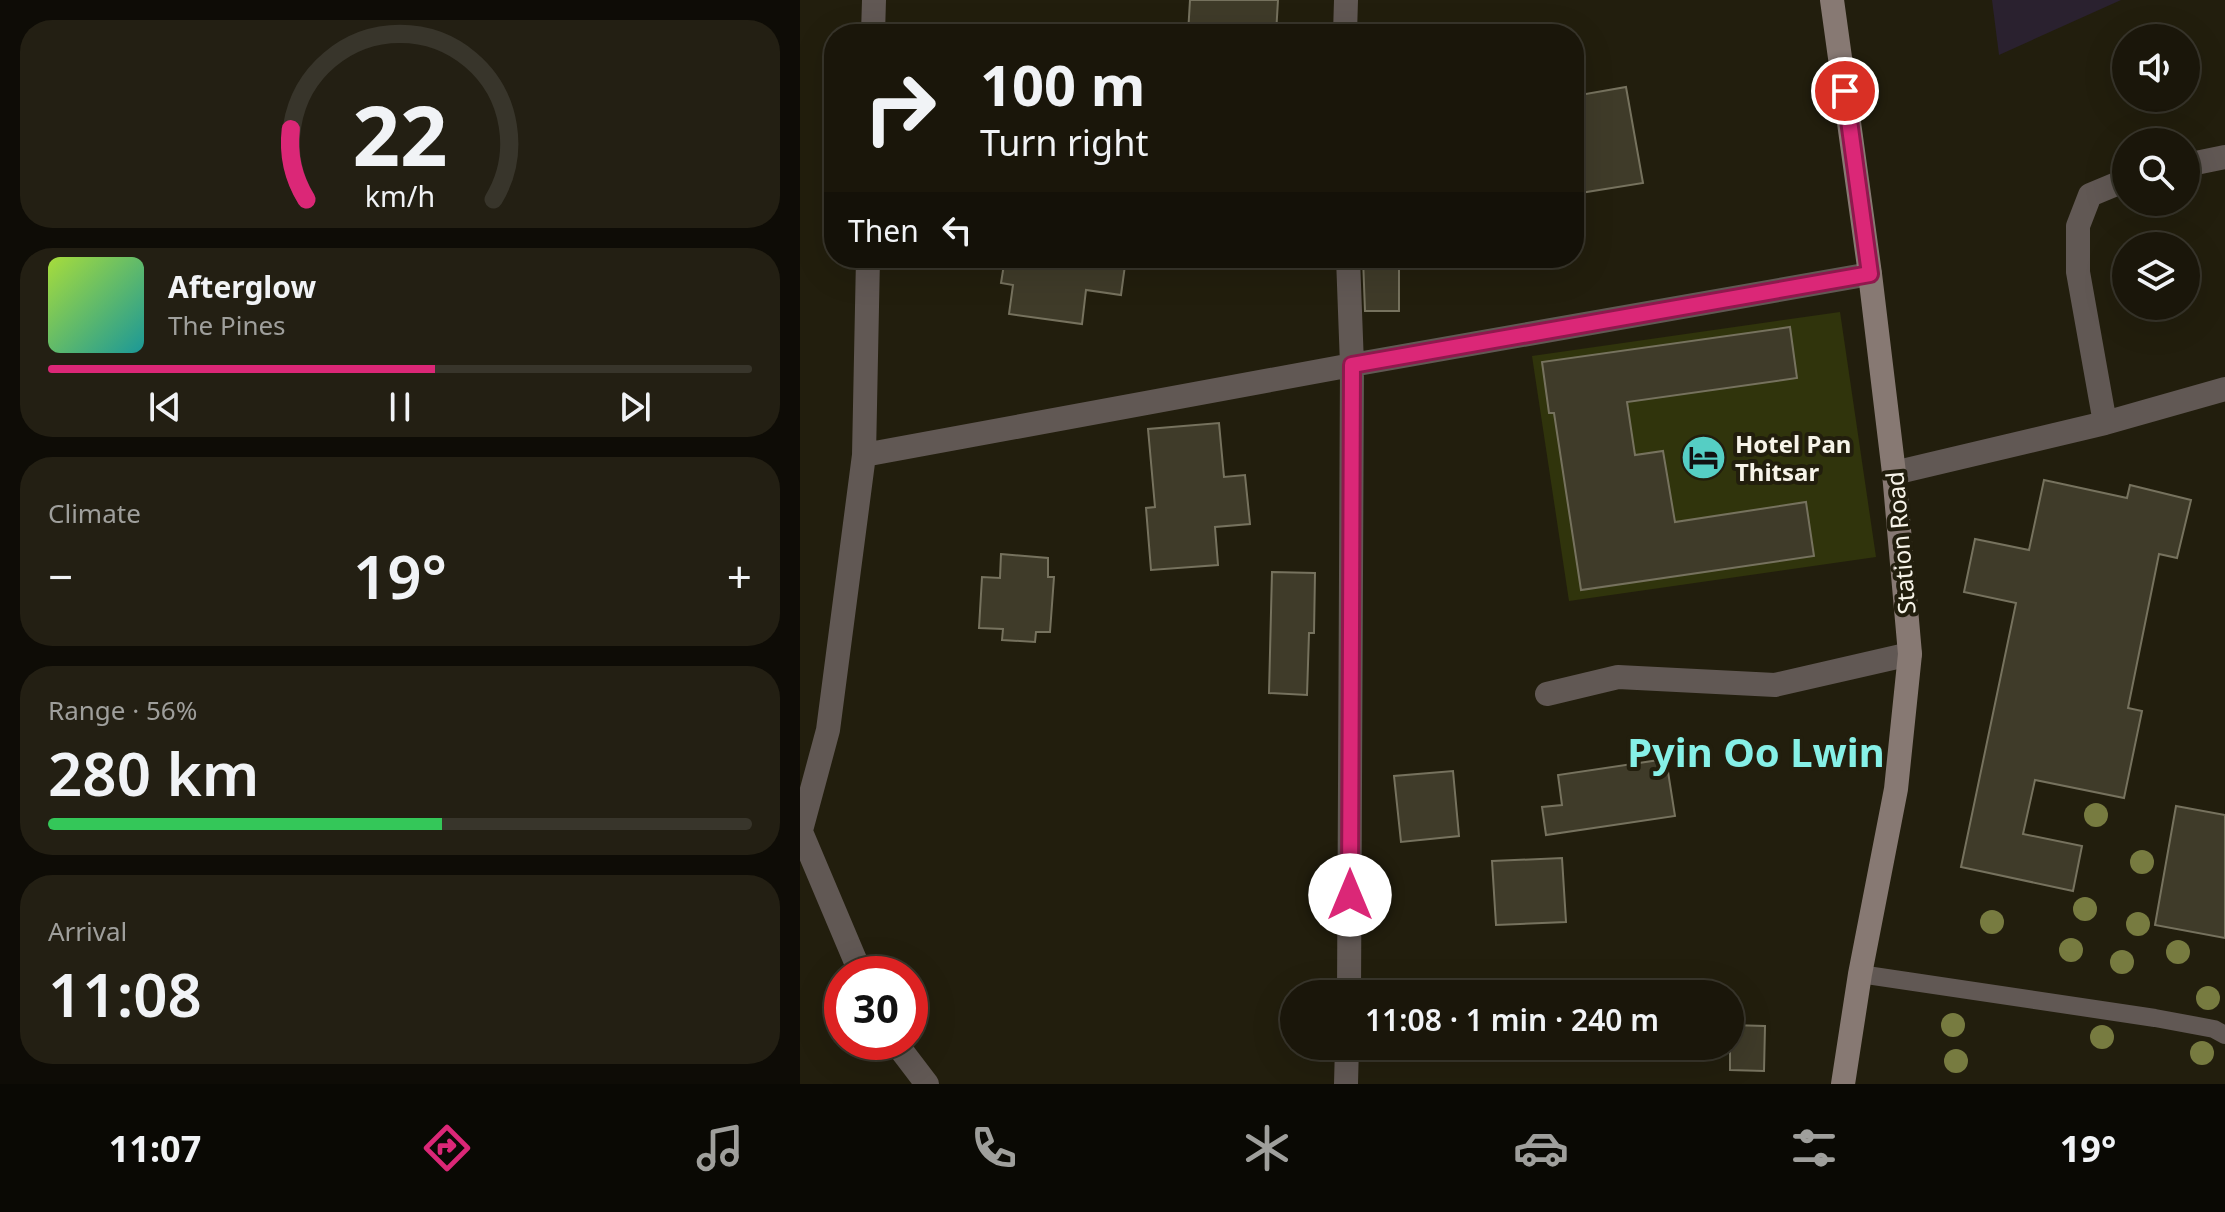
<!DOCTYPE html>
<html lang="en">
<head>
<meta charset="utf-8">
<style>
  :root { --surface:#1a160a; --page:#231f13; --text:#f1f3f6; --muted:#9f9f9c; --line:#38352b; --accent:#db2777 }
  body { margin:0; font-family:"Noto Sans",sans-serif; background:var(--page); color:var(--text); height:100vh; display:flex; flex-direction:column; font-size:30px; white-space:nowrap }
  * { box-sizing:border-box; margin:0 }
  p { font-size:26px; color:var(--muted) }
  .icon { flex:none; width:44px; height:44px; fill:none; stroke:currentColor; stroke-width:2; stroke-linecap:round; stroke-linejoin:round }
  .map { position:relative; flex:1; overflow:hidden }
  .drawer { display:flex; flex-direction:column; gap:20px; padding:20px; background:#0e0c06; width:800px }
  .drawer>* { flex:none }
  .top-card { position:absolute; left:24px; top:24px; width:760px; height:244px; border-radius:32px; box-shadow:0 8px 32px #0002,0 0 0 2px var(--line); background:#1a160a; color:var(--text); overflow:hidden }
  .fabs { position:absolute; left:1312px; top:24px; display:grid; gap:16px }
  .fabs a { display:grid; place-items:center; width:88px; height:88px; border-radius:50%; background:var(--surface); box-shadow:0 8px 32px #0002,0 0 0 2px var(--line); font-size:40px }
  .speed { position:absolute; left:24px; top:956px; display:flex; gap:16px; font-size:40px; font-weight:700; text-align:center }
  .speed>* { display:grid; place-content:center; width:104px; height:104px; border-radius:50%; background:var(--surface); box-shadow:0 8px 32px #0002,0 0 0 2px var(--line); line-height:1 }
  .speed .limit { border:12px solid #d22; background:#fff; color:#111 }
  .pin { position:absolute; display:grid; place-items:center; width:68px; height:68px; color:#fff; margin:-34px; border:4px solid #fff; border-radius:50%; box-shadow:0 2px 8px #0007 }
  .me { position:absolute; width:88px; margin:-44px; rotate:0deg; stroke-linejoin:round; filter:drop-shadow(0 0 6px #0008) }
  .turn { display:flex; align-items:center; gap:28px; height:168px; padding:0 24px; font-size:36px }
  .turn .icon { width:104px; height:104px; stroke-width:2.5 }
  .turn b { display:block; font-size:56px; line-height:68px }
  .then { display:flex; align-items:center; height:76px; padding:0 24px; background:#0003; gap:16px; font-size:30px }
  .big { font-size:60px; font-weight:600; line-height:1.1 }
  .drawer .tile { flex:1; display:flex; flex-direction:column; justify-content:center; gap:12px; min-width:0; padding:0 28px; border-radius:32px; background:var(--page) }
  .drawer .dial { align-items:center; gap:0 }
  .dial svg { height:208px; overflow:visible; fill:none; stroke:var(--line); stroke-width:7; stroke-linecap:round; text-anchor:middle }
  .dial text { fill:var(--text); stroke:none }
  .song { display:flex; align-items:center; gap:24px }
  .cover { width:96px; height:96px; border-radius:12px; background:linear-gradient(135deg,hsl(80 70% 55%),hsl(180 70% 35%)) }
  .played { height:8px; border-radius:4px; background:linear-gradient(90deg,var(--accent) 55%,var(--line) 55%) }
  .keys { display:flex; justify-content:space-around; direction:ltr }
  .heat { display:flex; justify-content:space-between; align-items:center; font-size:44px; direction:ltr }
  .charge { height:12px; border-radius:6px; background:linear-gradient(90deg,#34c759 56%,var(--line) 0) }
  .trip { position:absolute; left:480px; top:980px; width:464px; height:80px; border-radius:40px; background:var(--surface); box-shadow:0 8px 32px #0002,0 0 0 2px var(--line); font-weight:600; line-height:80px; text-align:center }
  .dock { display:flex; height:128px; justify-content:space-around; align-items:center; background:#0a0904; color:var(--muted) }
  .dock .icon { width:56px; height:56px }
  .dock .on { color:var(--accent) }
  .dock b { font-size:36px; color:var(--text) }
  main { display:flex; flex:1; min-height:0 }
  .map>svg:first-child { display:block }
  .education { fill:#2a212f }
  .green { fill:#30340c }
  .building { fill:#3f3b29; stroke:#76725e; stroke-width:2 }
  .lines { fill:none; stroke-linecap:round; stroke-linejoin:round }
  .lane { stroke:#615854; stroke-width:18 }
  .street { stroke:#615854; stroke-width:24 }
  .secondary { stroke:#877973; stroke-width:24 }
  .tree { fill:#777b40 }
  .route-casing { stroke:#8e194d; stroke-width:20 }
  .route { stroke:#db2777; stroke-width:14 }
  .labels { text-anchor:middle; dominant-baseline:central; stroke-width:8; stroke-linejoin:round; paint-order:stroke }
  .poi-label { font-size:24px; font-weight:bold; fill:#f7f4e9; stroke:#221e0d; text-anchor:start }
  .street-label { font-size:24px; fill:#f7f4e9; stroke:#221e0d }
  .town-label { font-size:40px; font-weight:bold; fill:#86f0e7; stroke:#221e0d }
</style>
</head>
<body>
<main>
<section class="drawer">
<div class="tile dial"><svg viewBox="0 0 100 80">
<path d="M14 69A42 42 0 1 1 86 69"/>
<path d="M14 69A42 42 0 0 1 8 42" stroke="#db2777"/>
<text x="50" y="56" font-size="32" font-weight="700">22</text>
<text x="50" y="72" font-size="11">km/h</text>
</svg></div>
<div class="tile">
<div class="song"><i class="cover"></i><div><b>Afterglow</b><p>The Pines</p></div></div>
<div class="played"></div>
<div class="keys"><svg class="icon" aria-label="previous" viewBox="0 0 24 24"><path d="M18 5L8 12l10 7zM5 5v14"/></svg><svg class="icon" aria-label="pause" viewBox="0 0 24 24"><path d="M8 5v14M16 5v14"/></svg><svg class="icon" aria-label="next" viewBox="0 0 24 24"><path d="M6 5l10 7-10 7zM19 5v14"/></svg></div>
</div>
<div class="tile"><p>Climate</p>
<div class="heat"><a>−</a><b class="big">19°</b><a>+</a></div>
</div>
<div class="tile"><p>Range · 56%</p><b class="big">280 km</b><div class="charge"></div></div>
<div class="tile"><p>Arrival</p><b class="big">11:08</b></div>
</section>
<div class="map">
<svg width="1425" height="1084" viewBox="0 0 1425 1084">
  <rect width="100%" height="100%" fill="#221e0d"/>
  <!-- education -->
  <path class="education" d="M1192,0H1321L1199,55Z"/>
  <!-- green -->
  <path class="green" d="M1040,312L1076,557L769,601L732,356Z"/>
  <!-- building -->
  <path class="building" d="M390,0H478L476,34H388Z
    M826,87L843,183L774,194V96Z
    M205,258H326L321,295L286,290L282,324L209,314L213,285L201,283Z
    M563,258H599V311H565Z
    M990,327L997,378L827,402L835,455L863,451L875,522L1006,502L1014,556L781,590L754,413H749L742,362Z
    M419,423L424,477L445,475L450,524L415,527L418,565L351,570L346,508L355,507L348,429Z
    M1244,480L1327,498L1330,485L1391,500L1377,558L1359,554L1328,708L1342,711L1324,798L1235,780L1223,834L1282,846L1273,891L1161,867L1216,603L1164,592L1175,539L1229,550Z
    M201,554L248,558V577H254L250,632H236L235,642L202,640L203,629L179,628L182,577L200,578Z
    M472,572L515,573L514,633H509L507,695L469,693Z
    M866,759L875,816L746,835L742,807L762,805L758,775Z
    M653,771L659,836L601,842L594,776Z
    M1376,806L1425,815V938L1355,925Z
    M762,858L766,922L696,925L692,861Z
    M565,985L621,988L620,994H565Z
    M930,1025L965,1026L964,1071L930,1070Z"/>
  <g class="lines">
    <!-- lane -->
    <path class="lane" d="M1060,974L1355,1018L1414,1029L1425,1035"/>
    <!-- street -->
    <path class="street" d="M73,34L74,0
      M545,34L546,0
      M1386,165L1425,157
      M548,258L552,365L549,994
      M1305,423L1278,272V226L1290,195L1326,180
      M64,455L552,365L1070,274
      M1094,473L1305,423L1425,389
      M747,694L818,677L975,685L1110,654
      M1,832L61,974
      M0,834L28,730L64,455L68,258
      M95,1042L127,1084
      M546,1084L547,1046"/>
    <!-- secondary -->
    <path class="secondary" d="M1032,0L1070,274L1094,473L1110,654L1096,789L1060,974L1043,1084"/>
  </g>
  <!-- trees -->
  <g class="tree">
    <circle cx="1296" cy="815" r="12"/>
    <circle cx="1342" cy="862" r="12"/>
    <circle cx="1285" cy="909" r="12"/>
    <circle cx="1192" cy="922" r="12"/>
    <circle cx="1338" cy="924" r="12"/>
    <circle cx="1271" cy="950" r="12"/>
    <circle cx="1378" cy="952" r="12"/>
    <circle cx="1322" cy="962" r="12"/>
    <circle cx="1408" cy="998" r="12"/>
    <circle cx="1153" cy="1025" r="12"/>
    <circle cx="1302" cy="1037" r="12"/>
    <circle cx="1402" cy="1053" r="12"/>
    <circle cx="1156" cy="1061" r="12"/>
  </g>
  <g class="lines">
    <defs>
      <path id="route" d="M550,895L552,365L1070,274L1045,91"/>
    </defs>
    <!-- route casing -->
    <use href="#route" class="route-casing"/>
    <!-- route -->
    <use href="#route" class="route"/>
  </g>
  <!-- icons -->
  <defs>
    <symbol id="hotel-disc" viewBox="-11 -11 22 22"><circle r="9.5" fill="#55cec4" stroke="#221e0d"/><path d="M-6-4.5h1.5V1H6V5H4.5V3h-9V5H-6ZM-4 0a1.8 1.8 0 1 1 3.6 0ZM.5 0V-2.5h3Q6-2.5 6 0Z" fill="#111"/></symbol>
  </defs>
  <g fill-rule="evenodd">
    <use href="#hotel-disc" x="878" y="432" width="51" height="51"/>
  </g>
  <g class="labels">
    <!-- poi labels -->
    <g class="poi-label">
      <text x="935" y="443">Hotel Pan<tspan x="935" dy="28">Thitsar</tspan></text>
    </g>
    <!-- street labels -->
    <g class="street-label">
      <text transform="translate(1100 543) rotate(-95)">Station Road</text>
    </g>
    <!-- town labels -->
    <g class="town-label">
      <text x="956" y="751">Pyin Oo Lwin</text>
    </g>
  </g>
</svg>
<div class="fabs">
<a><svg class="icon" aria-label="sound" viewBox="0 0 24 24"><path d="M4 9h4l5-4v14l-5-4H4zM17 9q2 3 0 6"/></svg></a>
<a><svg class="icon" aria-label="search" viewBox="0 0 24 24"><circle cx="10" cy="10" r="6"/><path d="M15 15l6 6"/></svg></a>
<a><svg class="icon" aria-label="layers" viewBox="0 0 24 24"><path d="M12 4l9 5-9 5-9-5zM3 14l9 5 9-5"/></svg></a>
</div>
<div class="speed"><div class="limit">30</div></div>
<div class="pin" style="left:1045px;top:91px;background:#d93025"><svg class="icon" aria-label="arrive" viewBox="0 0 24 24"><path d="M6 21V4h12l-3 4 3 4H6"/></svg></div>
<svg class="me" style="left:550px;top:895px" viewBox="-20 -20 40 40"><circle r="19" fill="#fff"/><path d="M0-13L10 11 0 6-10 11z" fill="#db2777"/></svg>
<div class="trip">11:08 · 1 min · 240 m</div>
<div class="top-card">
<div class="turn"><svg class="icon" aria-label="right" viewBox="0 0 24 24"><path d="M7 20v-9h11M14 6l5 5-5 5"/></svg><div><b>100 m</b>Turn right</div></div>
<div class="then">Then<svg class="icon" aria-label="left" viewBox="0 0 24 24"><path d="M17 20v-9H6M10 6l-5 5 5 5"/></svg></div>
</div>
</div>
</main>
<nav class="dock">
<b>11:07</b>
<svg class="icon on" aria-label="directions" viewBox="0 0 24 24"><path d="M12 3l9 9-9 9-9-9zM9 14v-3h6M13 9l2 2-2 2"/></svg>
<svg class="icon" aria-label="music" viewBox="0 0 24 24"><path d="M9 18V5l10-2v13"/><circle cx="6" cy="18" r="3"/><circle cx="16" cy="16" r="3"/></svg>
<svg class="icon" aria-label="phone" viewBox="0 0 24 24"><path d="M5 4h4l2 5-3 2q2 4 5 5l2-3 5 2v4C11 20 4 13 5 4z"/></svg>
<svg class="icon" aria-label="climate" viewBox="0 0 24 24"><path d="M12 3v18M4 7l16 10M4 17L20 7"/></svg>
<svg class="icon" aria-label="car" viewBox="0 0 24 24"><path d="M5 17H2v-5l4-1 3-4h7l3 4 3 1v5h-3M9 17h6M6 11h13"/><circle cx="7" cy="17" r="2"/><circle cx="17" cy="17" r="2"/></svg>
<svg class="icon" aria-label="filters" viewBox="0 0 24 24"><path d="M4 7h16M4 17h16"/><circle cx="9" cy="7" r="2"/><circle cx="15" cy="17" r="2"/></svg>
<b>19°</b>
</nav>
</body>
</html>
